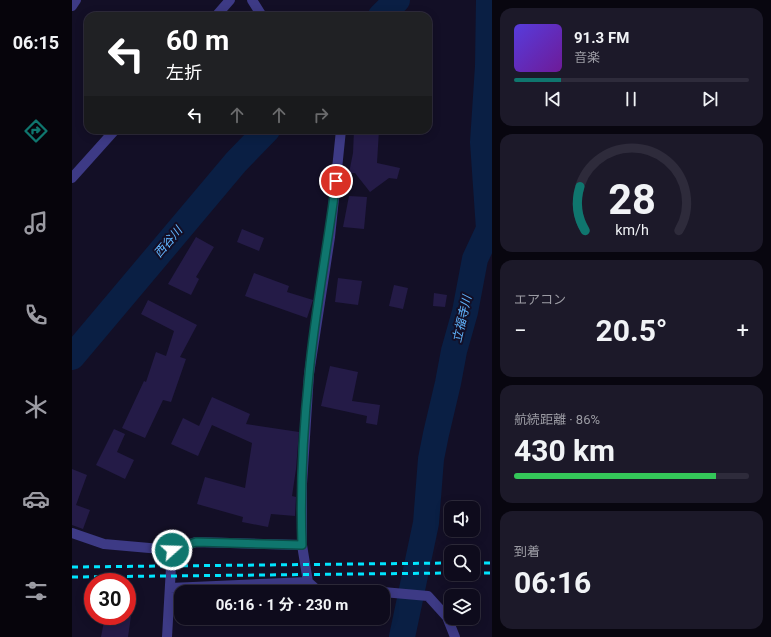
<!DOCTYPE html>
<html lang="ja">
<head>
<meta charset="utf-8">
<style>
  :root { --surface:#0e0b1c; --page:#1c1929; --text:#f1f3f6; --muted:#9b9ba3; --line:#2e2b3b; --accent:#0f766e }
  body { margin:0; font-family:Roboto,"Noto Sans JP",sans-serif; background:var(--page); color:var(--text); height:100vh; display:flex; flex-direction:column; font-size:15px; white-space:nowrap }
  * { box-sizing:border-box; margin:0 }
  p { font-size:13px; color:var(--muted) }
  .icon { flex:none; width:22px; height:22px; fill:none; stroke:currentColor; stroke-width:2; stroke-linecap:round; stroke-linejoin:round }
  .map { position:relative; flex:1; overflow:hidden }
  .sheet { display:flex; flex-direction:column; gap:8px; padding:8px; background:#08060f; width:279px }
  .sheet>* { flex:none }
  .guide { position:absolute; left:12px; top:12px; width:348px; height:122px; border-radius:12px; box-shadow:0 2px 10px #0003,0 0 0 1px var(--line); background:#202124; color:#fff; overflow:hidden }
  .buttons { position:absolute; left:372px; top:501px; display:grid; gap:8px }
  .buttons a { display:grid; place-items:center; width:36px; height:36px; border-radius:8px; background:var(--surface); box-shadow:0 2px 10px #0003,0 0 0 1px var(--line); font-size:20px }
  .speed { position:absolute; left:12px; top:573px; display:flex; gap:8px; font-size:20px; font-weight:700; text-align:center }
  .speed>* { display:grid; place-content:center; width:52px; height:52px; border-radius:50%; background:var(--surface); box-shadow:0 2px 10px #0003,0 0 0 1px var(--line); line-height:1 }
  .speed .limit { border:6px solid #d22; background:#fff; color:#111 }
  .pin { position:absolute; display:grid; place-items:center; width:34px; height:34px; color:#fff; margin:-17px; border:2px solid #fff; border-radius:50%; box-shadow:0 1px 4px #0007 }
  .me { position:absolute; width:44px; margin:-22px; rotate:70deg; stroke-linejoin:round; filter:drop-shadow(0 0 3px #0008) }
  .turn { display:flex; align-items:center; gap:14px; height:84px; padding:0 16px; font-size:18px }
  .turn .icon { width:52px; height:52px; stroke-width:2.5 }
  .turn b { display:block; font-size:28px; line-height:34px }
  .lanes { display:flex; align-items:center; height:38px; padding:0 16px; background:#0003; justify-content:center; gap:20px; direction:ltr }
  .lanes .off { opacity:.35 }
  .big { font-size:30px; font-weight:700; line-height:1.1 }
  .sheet .widget { flex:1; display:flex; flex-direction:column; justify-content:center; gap:6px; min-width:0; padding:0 14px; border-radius:12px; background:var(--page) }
  .sheet .dial { align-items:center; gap:0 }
  .dial svg { height:104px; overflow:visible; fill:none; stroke:var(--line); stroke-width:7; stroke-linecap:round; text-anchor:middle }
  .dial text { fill:var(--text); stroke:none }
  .song { display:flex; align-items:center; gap:12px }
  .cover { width:48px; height:48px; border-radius:6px; background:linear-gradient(135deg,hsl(250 70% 55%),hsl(280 70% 35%)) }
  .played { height:4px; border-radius:2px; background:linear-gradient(90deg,var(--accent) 20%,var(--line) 20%) }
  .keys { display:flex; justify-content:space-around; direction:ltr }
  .heat { display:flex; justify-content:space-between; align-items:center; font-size:22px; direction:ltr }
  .charge { height:6px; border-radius:3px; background:linear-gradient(90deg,#34c759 86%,var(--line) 0) }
  .trip { position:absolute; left:102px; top:585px; width:216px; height:40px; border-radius:12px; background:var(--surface); box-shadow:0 2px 10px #0003,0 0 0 1px var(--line); font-weight:700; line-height:40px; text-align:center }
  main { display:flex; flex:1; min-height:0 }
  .tab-bar { display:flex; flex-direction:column; width:72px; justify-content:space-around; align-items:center; background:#06040b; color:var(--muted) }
  .tab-bar .icon { width:28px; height:28px }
  .tab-bar .selected { color:var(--accent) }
  .tab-bar b { font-size:18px; color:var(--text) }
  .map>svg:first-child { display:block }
  .green { fill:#12302f }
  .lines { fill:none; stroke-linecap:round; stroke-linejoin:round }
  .river { stroke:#0a1f44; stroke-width:26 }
  .building { fill:#241b47 }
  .minor { stroke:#3d3a85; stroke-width:10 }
  .tertiary { stroke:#3d3a85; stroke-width:10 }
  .rail { stroke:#00e5ff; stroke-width:3; stroke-dasharray:6 5; stroke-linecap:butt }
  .route-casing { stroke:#0a4d48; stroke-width:10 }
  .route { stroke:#0f766e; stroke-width:7 }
  .labels { text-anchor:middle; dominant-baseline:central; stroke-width:4; stroke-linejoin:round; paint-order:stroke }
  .water-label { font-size:12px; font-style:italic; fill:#62b6ff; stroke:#130f26 }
</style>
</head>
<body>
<main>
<nav class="tab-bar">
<b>06:15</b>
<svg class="icon selected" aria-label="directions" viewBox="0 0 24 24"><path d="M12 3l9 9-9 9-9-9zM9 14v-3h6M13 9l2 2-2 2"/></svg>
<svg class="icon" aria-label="music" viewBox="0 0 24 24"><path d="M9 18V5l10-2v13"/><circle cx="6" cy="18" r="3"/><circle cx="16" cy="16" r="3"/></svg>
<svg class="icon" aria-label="phone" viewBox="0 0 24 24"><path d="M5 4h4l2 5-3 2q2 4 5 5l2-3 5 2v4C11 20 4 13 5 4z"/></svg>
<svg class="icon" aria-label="climate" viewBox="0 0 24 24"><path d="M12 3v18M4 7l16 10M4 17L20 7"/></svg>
<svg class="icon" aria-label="car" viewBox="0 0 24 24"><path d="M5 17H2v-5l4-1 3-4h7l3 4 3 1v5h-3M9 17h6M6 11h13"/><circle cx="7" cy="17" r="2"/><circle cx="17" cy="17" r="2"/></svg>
<svg class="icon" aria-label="filters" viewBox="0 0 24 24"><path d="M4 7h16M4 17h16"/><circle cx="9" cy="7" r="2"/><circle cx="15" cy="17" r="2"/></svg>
</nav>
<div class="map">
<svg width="420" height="637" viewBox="0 0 420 637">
  <rect width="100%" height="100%" fill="#130f26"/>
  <!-- green -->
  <path class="green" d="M420,115V217L417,216V137Z"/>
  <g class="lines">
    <!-- river -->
    <path class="river" d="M309,16L325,0
      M0,357L164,162L195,130
      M330,637L354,523L359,459L364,434L376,383L382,351L393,312L403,259L417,229L411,142L416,66L417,0"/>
  </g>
  <!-- building -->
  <path class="building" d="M282,130H307L305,163L328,168L325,179L317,178L298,192L283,173H277L281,153Z
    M277,196L295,197L292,229L271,227Z
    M170,229L192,238L187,251L165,242Z
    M124,237L142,247L124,277L127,279L119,295L96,284Z
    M182,273L217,286L215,292L241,300L235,318L173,296Z
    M266,278L290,281L286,305L263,302Z
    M322,285L336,288L331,309L317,306Z
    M362,293L375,295L373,307L361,306Z
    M76,300L125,325L108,357L114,359L99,402L91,400L73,438L50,428L72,381L74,382L84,352L94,356L102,331L69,314Z
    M258,366L286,372L280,401L308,405L305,425L294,423L295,416L249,406Z
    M140,397L178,414L174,424L227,432L224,469L220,496L224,497L223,516L199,514L196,527L170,522L171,517L125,504L133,477L173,488L180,443L140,425L126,456L99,444L111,418L127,426Z
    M42,429L53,434L45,452L62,460L53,479L24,465Z
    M0,469L15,475L4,505L18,510L11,529L0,525Z
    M33,616H59L56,637H29Z"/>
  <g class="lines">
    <!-- minor -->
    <path class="minor" d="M144,16L158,0
      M0,178L43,130
      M0,533L32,544L100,550L124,542L230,545"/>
    <!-- tertiary -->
    <path class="tertiary" d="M180,0L190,16
      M0,6L4,0
      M269,130L258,237L237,374L230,484V545L236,582L245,590L307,592
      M98,588L236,582
      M311,592L356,596L375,617L383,637
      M95,637L100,550"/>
    <!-- rail -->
    <path class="rail" d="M401,563H420
      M0,567L379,563
      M401,573H420
      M0,577L379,573"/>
  </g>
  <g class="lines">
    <defs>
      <path id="route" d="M100,550L124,542L230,545C228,488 231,431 237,374C243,310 256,245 264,181"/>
    </defs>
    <!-- route casing -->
    <use href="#route" class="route-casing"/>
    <!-- route -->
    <use href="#route" class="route"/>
  </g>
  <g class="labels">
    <!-- water labels -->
    <g class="water-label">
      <text transform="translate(96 242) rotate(-50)">西谷川</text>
      <text transform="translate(390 319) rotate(-77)">立福寺川</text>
    </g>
  </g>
</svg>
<div class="buttons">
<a><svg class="icon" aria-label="sound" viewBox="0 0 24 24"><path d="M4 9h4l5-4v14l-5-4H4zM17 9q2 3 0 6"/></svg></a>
<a><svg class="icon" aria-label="search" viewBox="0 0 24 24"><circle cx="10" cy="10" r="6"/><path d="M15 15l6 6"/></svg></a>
<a><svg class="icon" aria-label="layers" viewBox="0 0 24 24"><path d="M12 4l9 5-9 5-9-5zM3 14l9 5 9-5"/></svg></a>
</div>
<div class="speed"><div class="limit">30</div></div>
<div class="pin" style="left:264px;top:181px;background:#d93025"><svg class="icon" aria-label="arrive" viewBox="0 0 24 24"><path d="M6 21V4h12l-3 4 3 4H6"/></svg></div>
<svg class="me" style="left:100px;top:550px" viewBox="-20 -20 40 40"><circle r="17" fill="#0f766e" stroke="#fff" stroke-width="3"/><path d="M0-11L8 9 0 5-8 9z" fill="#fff"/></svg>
<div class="trip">06:16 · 1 分 · 230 m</div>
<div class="guide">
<div class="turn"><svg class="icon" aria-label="left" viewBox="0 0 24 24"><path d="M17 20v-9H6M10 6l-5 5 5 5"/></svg><div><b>60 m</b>左折</div></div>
<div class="lanes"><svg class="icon" aria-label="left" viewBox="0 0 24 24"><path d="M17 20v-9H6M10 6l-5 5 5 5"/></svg><svg class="icon off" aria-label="ahead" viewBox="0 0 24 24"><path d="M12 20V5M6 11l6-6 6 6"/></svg><svg class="icon off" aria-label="ahead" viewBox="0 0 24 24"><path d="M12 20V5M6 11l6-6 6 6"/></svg><svg class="icon off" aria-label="right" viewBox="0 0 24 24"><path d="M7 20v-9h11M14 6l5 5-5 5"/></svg></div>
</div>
</div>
<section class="sheet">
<div class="widget">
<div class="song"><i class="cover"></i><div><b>91.3 FM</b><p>音楽</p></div></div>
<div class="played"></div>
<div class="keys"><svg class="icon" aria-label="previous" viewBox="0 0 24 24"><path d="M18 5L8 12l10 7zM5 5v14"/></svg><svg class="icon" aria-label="pause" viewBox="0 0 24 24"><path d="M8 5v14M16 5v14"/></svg><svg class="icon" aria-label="next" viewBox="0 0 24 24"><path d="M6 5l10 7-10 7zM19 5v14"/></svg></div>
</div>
<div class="widget dial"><svg viewBox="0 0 100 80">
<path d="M14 69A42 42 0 1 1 86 69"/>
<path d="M14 69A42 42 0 0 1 10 35" stroke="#0f766e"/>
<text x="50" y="56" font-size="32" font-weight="700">28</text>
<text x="50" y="72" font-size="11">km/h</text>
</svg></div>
<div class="widget"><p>エアコン</p>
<div class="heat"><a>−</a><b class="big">20.5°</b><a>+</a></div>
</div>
<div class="widget"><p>航続距離 · 86%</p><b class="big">430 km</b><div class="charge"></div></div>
<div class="widget"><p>到着</p><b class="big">06:16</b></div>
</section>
</main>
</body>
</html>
